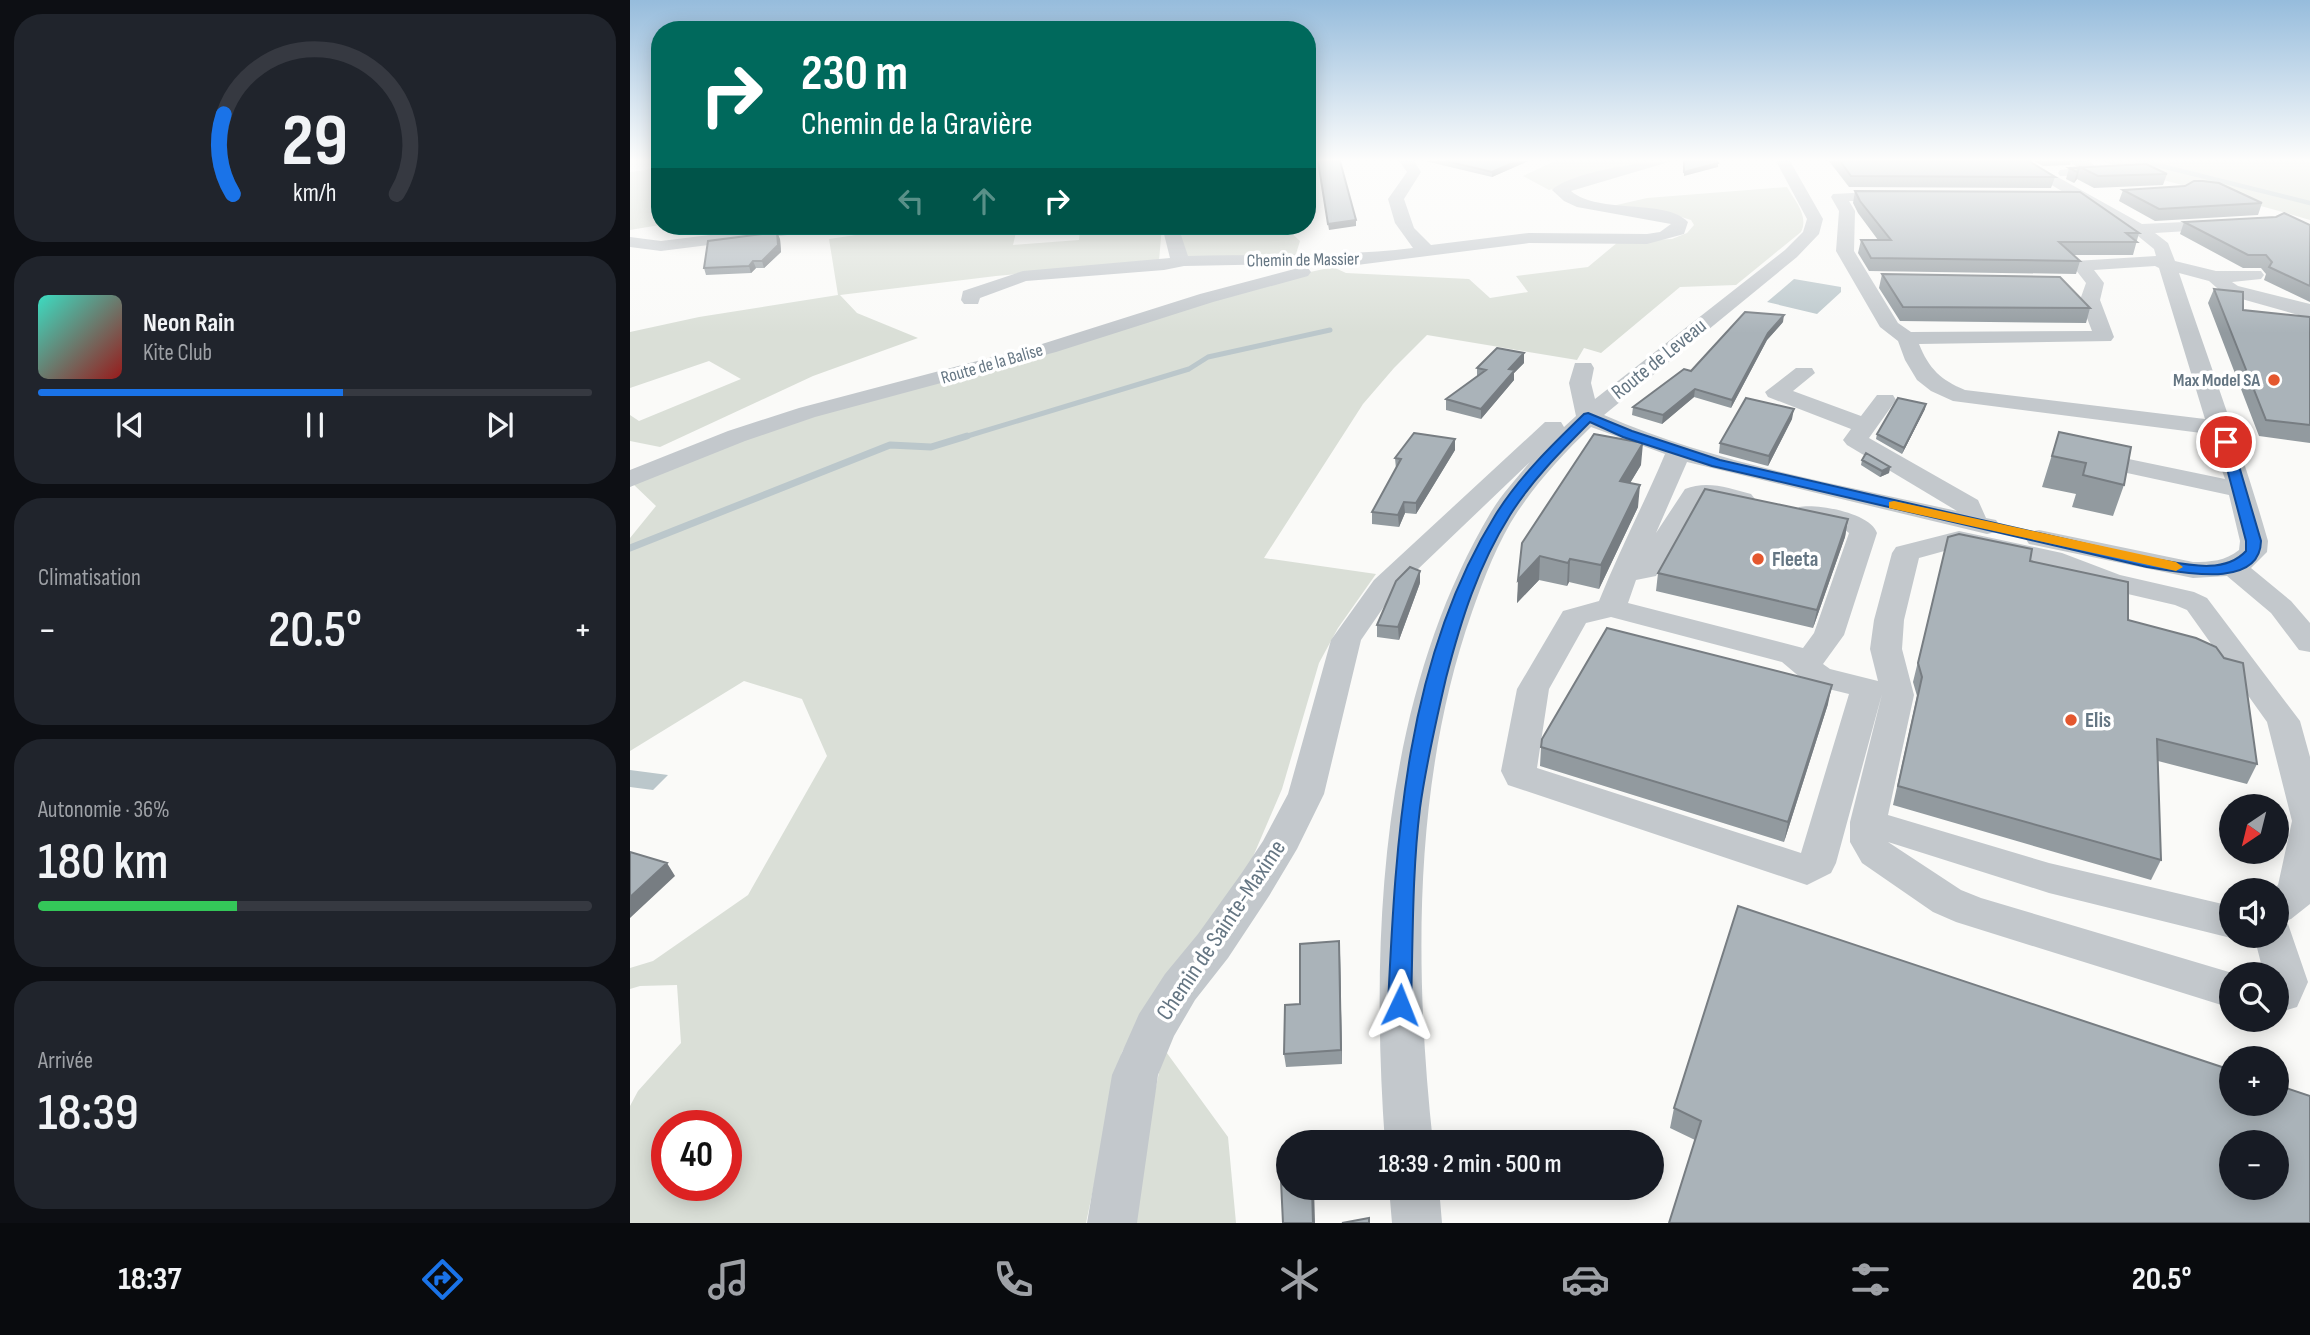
<!DOCTYPE html>
<html lang="fr">
<head>
<meta charset="utf-8">
<style>
  :root { --surface:#171b24; --page:#20242c; --text:#f1f3f6; --muted:#9ea1a6; --line:#363941; --accent:#1a73e8 }
  body { margin:0; font-family:"Sofia Sans Condensed",sans-serif; background:var(--page); color:var(--text); height:100vh; display:flex; flex-direction:column; font-size:26px; white-space:nowrap }
  * { box-sizing:border-box; margin:0 }
  p { font-size:23px; color:var(--muted) }
  .icon { flex:none; width:38px; height:38px; fill:none; stroke:currentColor; stroke-width:2; stroke-linecap:round; stroke-linejoin:round }
  .map { position:relative; flex:1; overflow:hidden }
  .details { display:flex; flex-direction:column; gap:14px; padding:14px; background:#0d0f14; width:630px }
  .details>* { flex:none }
  .top-card { position:absolute; left:21px; top:21px; width:665px; height:214px; border-radius:28px; box-shadow:0 4px 18px #0003; background:#00695c; color:#fff; overflow:hidden }
  .needle { width:46px; rotate:215deg }
  .tools { position:absolute; left:1589px; top:794px; display:grid; gap:14px }
  .tools a { display:grid; place-items:center; width:70px; height:70px; border-radius:50%; background:var(--surface); box-shadow:0 4px 18px #0003; font-size:35px }
  .speed { position:absolute; left:21px; top:1110px; display:flex; gap:14px; font-size:35px; font-weight:700; text-align:center }
  .speed>* { display:grid; place-content:center; width:91px; height:91px; border-radius:50%; background:var(--surface); box-shadow:0 4px 18px #0003; line-height:1 }
  .speed .limit { border:10px solid #d22; background:#fff; color:#111 }
  .pin { position:absolute; display:grid; place-items:center; width:60px; height:60px; color:#fff; margin:-30px; border:4px solid #fff; border-radius:50%; box-shadow:0 2px 7px #0007 }
  .me { position:absolute; width:77px; margin:-38px; rotate:2deg; stroke-linejoin:round; filter:drop-shadow(0 0 5px #0008) }
  .turn { display:flex; align-items:center; gap:24px; height:147px; padding:0 35px; font-size:32px }
  .turn .icon { width:91px; height:91px; stroke-width:2.5 }
  .turn b { display:block; font-size:49px; line-height:60px }
  .lanes { display:flex; align-items:center; height:66px; padding:0 35px; background:#0003; justify-content:center; gap:35px; direction:ltr }
  .lanes .off { opacity:.35 }
  .big { font-size:52px; font-weight:600; line-height:1.1 }
  .details .card { flex:1; display:flex; flex-direction:column; justify-content:center; gap:10px; min-width:0; padding:0 24px; border-radius:28px; background:var(--page) }
  .details .dial { align-items:center; gap:0 }
  .dial svg { height:182px; overflow:visible; fill:none; stroke:var(--line); stroke-width:7; stroke-linecap:round; text-anchor:middle }
  .dial text { fill:var(--text); stroke:none }
  .song { display:flex; align-items:center; gap:21px }
  .cover { width:84px; height:84px; border-radius:10px; background:linear-gradient(135deg,hsl(170 70% 55%),hsl(0 70% 35%)) }
  .played { height:7px; border-radius:4px; background:linear-gradient(90deg,var(--accent) 55%,var(--line) 55%) }
  .keys { display:flex; justify-content:space-around; direction:ltr }
  .heat { display:flex; justify-content:space-between; align-items:center; font-size:38px; direction:ltr }
  .charge { height:10px; border-radius:5px; background:linear-gradient(90deg,#34c759 36%,var(--line) 0) }
  .trip { position:absolute; left:646px; top:1130px; width:388px; height:70px; border-radius:35px; background:var(--surface); box-shadow:0 4px 18px #0003; font-weight:600; line-height:70px; text-align:center }
  .dock { display:flex; height:112px; justify-content:space-around; align-items:center; background:#090b0e; color:var(--muted) }
  .dock .icon { width:49px; height:49px }
  .dock .on { color:var(--accent) }
  .dock b { font-size:32px; color:var(--text) }
  main { display:flex; flex:1; min-height:0 }
  .map>svg:first-child { display:block }
  .green { fill:#dadfd7; fill-rule:evenodd }
  .water { fill:#bbc7cb }
  .lines { fill:none; stroke-linecap:round; stroke-linejoin:round }
  .stream-far2 { stroke:#bbc7cb; stroke-width:4.5 }
  .stream-far1 { stroke:#bbc7cb; stroke-width:5 }
  .stream { stroke:#bbc7cb; stroke-width:7 }
  .minor { fill:#c3c8cc; fill-rule:evenodd }
  .wall { fill:#929a9f }
  .shaded-wall { fill:#777d82 }
  .building { fill:#aab3b9; stroke:#777d82; stroke-width:2; fill-rule:evenodd }
  .route { fill:#1a73e8; stroke:#114b97; stroke-width:2 }
  .slow { fill:#f59e0b }
  .poi-dot { fill:#e4572e; stroke:#fff; stroke-width:2.5 }
  .labels { text-anchor:middle; dominant-baseline:central; stroke-width:7; stroke-linejoin:round; paint-order:stroke }
  .far-street-label { font-size:18px; fill:#657683; stroke:#fff }
  .far-poi-label { font-size:18px; font-weight:bold; fill:#657683; stroke:#fff; text-anchor:end }
  .street-label { font-size:21px; fill:#657683; stroke:#fff }
  .poi-label { font-size:21px; font-weight:bold; fill:#657683; stroke:#fff; text-anchor:start }
  .near-street-label { font-size:24px; fill:#657683; stroke:#fff }
</style>
</head>
<body>
<main>
<section class="details">
<div class="card dial"><svg viewBox="0 0 100 80">
<path d="M14 69A42 42 0 1 1 86 69"/>
<path d="M14 69A42 42 0 0 1 10 34" stroke="#1a73e8"/>
<text x="50" y="56" font-size="32" font-weight="700">29</text>
<text x="50" y="72" font-size="11">km/h</text>
</svg></div>
<div class="card">
<div class="song"><i class="cover"></i><div><b>Neon Rain</b><p>Kite Club</p></div></div>
<div class="played"></div>
<div class="keys"><svg class="icon" aria-label="previous" viewBox="0 0 24 24"><path d="M18 5L8 12l10 7zM5 5v14"/></svg><svg class="icon" aria-label="pause" viewBox="0 0 24 24"><path d="M8 5v14M16 5v14"/></svg><svg class="icon" aria-label="next" viewBox="0 0 24 24"><path d="M6 5l10 7-10 7zM19 5v14"/></svg></div>
</div>
<div class="card"><p>Climatisation</p>
<div class="heat"><a>−</a><b class="big">20.5°</b><a>+</a></div>
</div>
<div class="card"><p>Autonomie · 36%</p><b class="big">180 km</b><div class="charge"></div></div>
<div class="card"><p>Arrivée</p><b class="big">18:39</b></div>
</section>
<div class="map">
<svg width="1680" height="1223" viewBox="0 0 1680 1223">
  <rect width="100%" height="100%" fill="#fafaf8"/>
  <!-- green -->
  <path class="green" d="M925,161H1019L919,190L893,176Z
    M1471,161H1680V220C1610,199 1540,184 1471,161Z
    M30,168V225L0,230V172Z
    M1157,187C1165,201 1179,216 1171,232L1106,285L1050,287L971,353L954,348L947,360L797,335L764,368L733,404L634,558L746,574L708,628L689,663L652,789L616,873L518,1008L492,1052L456,1223H0V1106L8,1091L51,1043L47,985L10,986L0,989V968L23,961L118,895L197,756L172,699L114,681L0,751V538L26,506L2,483L114,437L662,276L703,267L716,273L839,279L860,298L898,292L886,276L958,267L988,242L1042,239L1057,233L1064,225L1061,220L1048,216L978,207L1017,198ZM37,1125H96V1185H37Z
    M532,226L529,261L366,276L210,295L227,313L288,338L183,376L30,447L0,441V415L9,421L111,379L79,361L0,388V332L69,317L208,295L199,239L273,228L275,235L321,230L387,228L383,245L449,240L450,231Z
    M548,226H659V231L670,241L665,257L564,258L550,254Z
    M534,1049L598,1137L606,1223H497Z"/>
  <!-- water -->
  <path class="water" d="M1164,279L1211,287V292L1187,314L1137,302Z
    M0,770L38,775L23,790L0,787Z"/>
  <g class="lines">
    <!-- stream-far2 -->
    <path class="stream-far2" d="M1511,161L1680,203"/>
    <!-- stream-far1 -->
    <path class="stream-far1" d="M331,438L559,369L578,357L700,330"/>
    <!-- stream -->
    <path class="stream" d="M0,548L260,445L301,447L337,436"/>
    <!-- minor -->
    <path class="minor" d="M769,161H784L791,172L774,199L784,228L801,245L899,233L1017,234L1030,232L1041,224L947,207L934,201L922,190C941,172 1015,161 1042,161L941,191C969,215 1036,198 1058,222L1054,234L1017,244L899,243L727,265L698,263L554,266L534,270L396,281L350,298L348,304H334L331,300L333,291L393,271L540,258L532,226H548L558,256C633,254 709,257 783,248L765,223L758,199L777,172Z
      M1146,161H1160L1193,219L1189,234L1167,257L974,415C1086,464 1209,484 1327,511L1217,445L1213,440L1221,429L1138,397L1135,392L1166,368H1182L1185,373L1163,391L1231,416L1247,395H1263L1266,400L1239,438L1348,500L1356,518L1366,520L1370,526L1366,532L1357,534L1057,462L1026,533L1055,489C1077,480 1099,488 1121,494L1125,499L1121,504L1112,507L1074,499L1026,576L1006,580L998,603L1173,648L1184,633L1219,533L1212,528L1169,519L1165,513L1169,507C1186,503 1241,513 1247,533L1214,635L1193,664L1200,669L1248,681L1240,649L1244,620L1262,553L1266,547L1329,531L1432,553L1490,575L1564,592L1577,598L1670,721L1680,757V904L1661,919L1652,922L1658,924L1678,982L1667,1007L1647,1013V975H1634L1624,936H1647V891H1641L1648,885L1662,821L1637,722L1557,610L1545,605L1472,588L1414,566L1329,547L1289,558L1274,620L1272,649L1284,695L1258,815L1419,863L1601,906V936H1607L1601,938L1419,893L1258,842L1331,890L1351,898L1609,975H1601V1008L1326,922L1303,912L1232,863L1220,842V822L1252,694L1206,863L1201,873L1177,885L878,785L871,771L887,689L933,611L969,601C989,551 1014,504 1035,454L961,427C934,453 909,480 888,511C868,541 854,578 842,612C783,780 784,968 803,1143H755C740,934 751,696 861,512C872,494 887,478 900,462L764,592L731,640L694,794L667,849L639,896L598,958L565,1000L544,1036L528,1075L507,1223H457L482,1075L509,1014L535,974L568,934L611,874L633,841L658,794L701,640L744,580L915,422H931L934,427L946,416L939,383L945,363H961L964,368L961,383L965,399L1155,250L1173,232L1177,219ZM981,617L1152,662L1178,684L1219,694L1171,853L907,768L919,689L956,623Z
      M1381,161H1399L1512,224L1597,220L1599,224L1591,229L1525,233L1538,243L1545,261L1586,271H1631L1634,275L1631,279L1602,282L1608,286L1680,304V316H1672L1594,294L1579,281L1549,273C1579,362 1612,450 1638,541L1637,552L1621,568L1661,601L1680,623V652L1669,650L1641,613L1597,576L1563,578L1409,546L1399,544L1395,538L1399,532L1409,530L1563,562C1581,562 1595,561 1609,550L1610,541L1599,495L1460,465L1451,463L1448,458L1451,453L1460,451L1595,479L1579,434L1323,401L1301,391L1287,380L1275,360L1268,341L1250,327L1206,251L1209,211L1201,197L1203,194L1263,191L1271,196L1263,201H1219L1225,211L1224,251L1268,323L1281,332L1462,331L1450,300L1456,283L1442,265L1445,261L1526,256L1524,249L1508,236ZM1525,266L1529,268L1575,419L1335,390C1311,380 1299,369 1289,344L1481,341L1484,337L1470,300L1474,283L1464,270Z
      M1439,161H1458L1472,171L1465,175L1430,176L1428,173L1430,170L1448,168Z
      M151,226H197L189,231L31,251L0,247V237L31,241Z
      M672,267L678,268L681,272L678,276L583,302L426,352L185,417L115,441L0,487V470L98,431L169,408L412,344L570,294Z
      M759,1188H809L812,1223H762Z"/>
  </g>
  <!-- wall -->
  <path class="wall" d="M795,161H898L862,177Z
    M1199,161H1399L1425,177L1421,188L1219,187Z
    M1404,161H1441L1440,165L1413,166Z
    M1516,164L1537,174L1533,185L1464,188L1447,179L1444,183L1436,179L1439,168Z
    M1493,190L1632,203L1628,215L1525,221L1489,201Z
    M1225,191L1509,233L1503,255H1443L1450,261L1446,274L1239,271L1228,253L1231,240H1248L1228,213L1223,203Z
    M1554,222L1680,225V302L1634,280L1636,274L1631,268H1613L1550,234Z
    M150,239L151,252L134,268H126L121,273L76,275L74,268Z
    M1252,274L1460,308L1456,323L1270,321L1249,288Z
    M1584,289L1613,310L1680,317V443L1629,436L1578,303Z
    M1153,322L1137,340L1101,408L1064,397L1032,424L1002,415L1003,407L1061,371Z
    M894,363L884,373V380L851,419L816,410V399L847,376V368Z
    M1295,409L1272,454L1246,439L1247,434Z
    M1162,419L1138,466L1089,453L1090,443Z
    M1429,432L1494,485L1483,516L1442,507L1446,494L1412,487Z
    M825,450L786,514L775,513L769,527L742,524V512L766,469L765,458Z
    M1232,460L1260,467L1259,473L1250,477L1231,465Z
    M1011,465L1000,483L1008,507L969,589L939,582L937,586L909,580L887,603L892,543Z
    M1218,519L1215,537L1183,628L1026,591L1028,573Z
    M1318,537L1400,561L1498,620L1627,764L1617,784L1528,761L1531,860L1521,880L1263,805L1287,696L1283,682Z
    M790,583L769,640L747,637V625Z
    M1198,704L1154,842L910,766L911,747Z
    M710,954L712,1064L656,1067L654,1054L670,1004Z
    M1601,1070L1065,1140L1040,1128L1044,1108Z"/>
  <!-- shaded-wall -->
  <path class="shaded-wall" d="M887,161H898L862,177V172Z
    M1088,163V167L1054,176V172Z
    M1450,167L1447,179L1444,183L1447,172Z
    M726,220V226L699,230L698,224Z
    M96,226H132L82,232L80,228Z
    M147,232L150,239L151,252L134,268L132,261Z
    M123,261L126,268L121,273L119,266Z
    M1154,315L1153,322L1137,340L1101,408L1102,400L1138,333Z
    M894,353V363L884,373V380L851,419V409L879,369Z
    M1065,389L1064,397L1032,424L1033,415Z
    M1296,404L1295,409L1272,454L1274,448Z
    M1164,409L1162,419L1138,466L1139,456Z
    M825,439V450L786,514V503Z
    M1013,443L1011,465L988,503L990,481Z
    M1260,467L1259,473L1250,477L1252,471Z
    M1010,485L1008,507L969,589L971,565Z
    M774,502L775,513L769,527L768,515Z
    M1218,519L1215,537L1183,628L1187,610Z
    M910,556L909,580L887,603L888,580Z
    M940,559L939,582L937,586L938,563Z
    M790,571V583L769,640L768,627Z
    M1202,685L1198,704L1154,842L1158,822Z
    M37,863L45,876L0,918V897Z
    M709,941L710,954L712,1064L711,1050Z
    M682,1188H684L685,1223H683Z"/>
  <!-- building -->
  <path class="building" d="M688,161H710L726,220L698,224Z
    M816,161H887L862,172Z
    M1054,161H1087L1088,163L1054,172Z
    M1210,161H1399L1425,177L1221,176Z
    M1516,164L1537,174L1468,176L1450,167L1447,172L1439,168Z
    M1564,181H1573L1589,183L1632,203L1529,209L1493,190L1555,186Z
    M1225,191L1450,192L1509,233H1496L1507,242H1429L1450,261L1241,258L1231,240H1261L1230,201Z
    M1654,213L1680,225V286L1639,267L1642,262L1636,255H1618L1554,222L1646,217Z
    M147,232L148,245L132,261H123L119,266L74,268L78,241Z
    M1252,274L1430,277L1460,308L1273,307Z
    M1584,289L1613,292V310L1680,317V425L1636,420Z
    M1115,312L1154,315L1138,333L1102,400L1065,389L1033,415L1003,407L1054,369L1061,371Z
    M867,348L894,353L879,369L885,370L851,409L816,399L856,370L847,368Z
    M1116,398L1164,409L1139,456L1090,443Z
    M1268,398L1296,404L1274,448L1247,434Z
    M1429,432L1501,447L1494,485L1453,475L1456,463L1422,456Z
    M784,433L825,439L786,503L774,502L768,515L742,512L771,459L765,458Z
    M964,434L1013,443L990,481L1010,485L971,565L940,559L938,563L910,556L888,580L892,543Z
    M1236,453L1260,467L1252,471L1232,460Z
    M1075,489L1218,519L1187,610L1028,573Z
    M1329,534L1402,549L1400,561L1498,582V620L1566,638L1586,647L1594,658L1613,663L1627,764L1527,739L1531,860L1268,786L1292,677L1288,663L1318,537Z
    M780,567L790,571L768,627L747,625L766,581Z
    M977,628L1202,685L1158,822L911,747L912,739Z
    M0,852L37,863L0,897Z
    M1108,906L1601,1070V1104H1647V1085L1680,1096V1223H1039L1071,1121L1044,1108ZM1601,1143H1647V1188H1601Z
    M709,941L711,1050L654,1054L655,1005L670,1004V944Z
    M752,1131L753,1143H715V1135Z
    M658,1159V1188H682L683,1223H653L650,1160Z
    M739,1218V1223H712Z"/>
  <!-- sky -->
  <linearGradient id="sky" x2="0" y2="1"><stop stop-color="#96bcdc"/><stop offset="0.48" stop-color="#fdfdfc"/><stop offset="1" stop-color="#fdfdfc" stop-opacity="0"/></linearGradient>
  <rect width="1680" height="333" fill="url(#sky)"/>
  <!-- route -->
  <path class="route" d="M958,413L1002,431L1090,460L1517,558C1548,562 1592,577 1616,551V541L1590,442L1596,438L1602,442L1631,541C1630,591 1547,571 1517,567L1082,466L993,437L960,422C931,451 902,480 880,515C848,566 831,620 816,678C806,721 796,764 790,808C782,873 783,940 781,1005L778,1012L770,1015L762,1012L758,1005C766,838 775,660 866,514C890,476 922,445 954,414Z"/>
  <!-- slow -->
  <path class="slow" d="M1264,501L1546,562L1553,567L1546,571L1259,508V502Z"/>
  <!-- markers -->
  <g class="poi-dot">
    <circle cx="1644" cy="380" r="7"/>
    <circle cx="1128" cy="559" r="7"/>
    <circle cx="1441" cy="720" r="7"/>
  </g>
  <g class="labels">
    <!-- far-street labels -->
    <g class="far-street-label">
      <text transform="translate(673 260) rotate(-1)">Chemin de Massier</text>
      <text transform="translate(362 364) rotate(-16)">Route de la Balise</text>
    </g>
    <!-- far-poi labels -->
    <g class="far-poi-label">
      <text x="1630" y="380">Max Model SA</text>
    </g>
    <!-- street labels -->
    <g class="street-label">
      <text transform="translate(1029 359) rotate(-39)">Route de Leveau</text>
    </g>
    <!-- poi labels -->
    <g class="poi-label">
      <text x="1142" y="559">Fleeta</text>
      <text x="1455" y="720">Elis</text>
    </g>
    <!-- near-street labels -->
    <g class="near-street-label">
      <text transform="translate(591 930) rotate(-56)">Chemin de Sainte-Maxime</text>
    </g>
  </g>
</svg>
<div class="tools">
<a><svg class="needle" viewBox="-14 -14 28 28"><path d="M0-13l5 13h-10z" fill="#e53935"/><path d="M0 13l5-13h-10z" fill="#9ea1a6"/></svg></a>
<a><svg class="icon" aria-label="sound" viewBox="0 0 24 24"><path d="M4 9h4l5-4v14l-5-4H4zM17 9q2 3 0 6"/></svg></a>
<a><svg class="icon" aria-label="search" viewBox="0 0 24 24"><circle cx="10" cy="10" r="6"/><path d="M15 15l6 6"/></svg></a>
<a>+</a>
<a>−</a>
</div>
<div class="speed"><div class="limit">40</div></div>
<div class="pin" style="left:1596px;top:442px;background:#d93025"><svg class="icon" aria-label="arrive" viewBox="0 0 24 24"><path d="M6 21V4h12l-3 4 3 4H6"/></svg></div>
<svg class="me" style="left:770px;top:1005px" viewBox="-20 -20 40 40"><path d="M0-17L14 15 0 8-14 15z" fill="#1a73e8" stroke="#fff" stroke-width="4"/></svg>
<div class="trip">18:39 · 2 min · 500 m</div>
<div class="top-card">
<div class="turn"><svg class="icon" aria-label="right" viewBox="0 0 24 24"><path d="M7 20v-9h11M14 6l5 5-5 5"/></svg><div><b>230 m</b>Chemin de la Gravière</div></div>
<div class="lanes"><svg class="icon off" aria-label="left" viewBox="0 0 24 24"><path d="M17 20v-9H6M10 6l-5 5 5 5"/></svg><svg class="icon off" aria-label="ahead" viewBox="0 0 24 24"><path d="M12 20V5M6 11l6-6 6 6"/></svg><svg class="icon" aria-label="right" viewBox="0 0 24 24"><path d="M7 20v-9h11M14 6l5 5-5 5"/></svg></div>
</div>
</div>
</main>
<nav class="dock">
<b>18:37</b>
<svg class="icon on" aria-label="directions" viewBox="0 0 24 24"><path d="M12 3l9 9-9 9-9-9zM9 14v-3h6M13 9l2 2-2 2"/></svg>
<svg class="icon" aria-label="music" viewBox="0 0 24 24"><path d="M9 18V5l10-2v13"/><circle cx="6" cy="18" r="3"/><circle cx="16" cy="16" r="3"/></svg>
<svg class="icon" aria-label="phone" viewBox="0 0 24 24"><path d="M5 4h4l2 5-3 2q2 4 5 5l2-3 5 2v4C11 20 4 13 5 4z"/></svg>
<svg class="icon" aria-label="climate" viewBox="0 0 24 24"><path d="M12 3v18M4 7l16 10M4 17L20 7"/></svg>
<svg class="icon" aria-label="car" viewBox="0 0 24 24"><path d="M5 17H2v-5l4-1 3-4h7l3 4 3 1v5h-3M9 17h6M6 11h13"/><circle cx="7" cy="17" r="2"/><circle cx="17" cy="17" r="2"/></svg>
<svg class="icon" aria-label="filters" viewBox="0 0 24 24"><path d="M4 7h16M4 17h16"/><circle cx="9" cy="7" r="2"/><circle cx="15" cy="17" r="2"/></svg>
<b>20.5°</b>
</nav>
</body>
</html>
